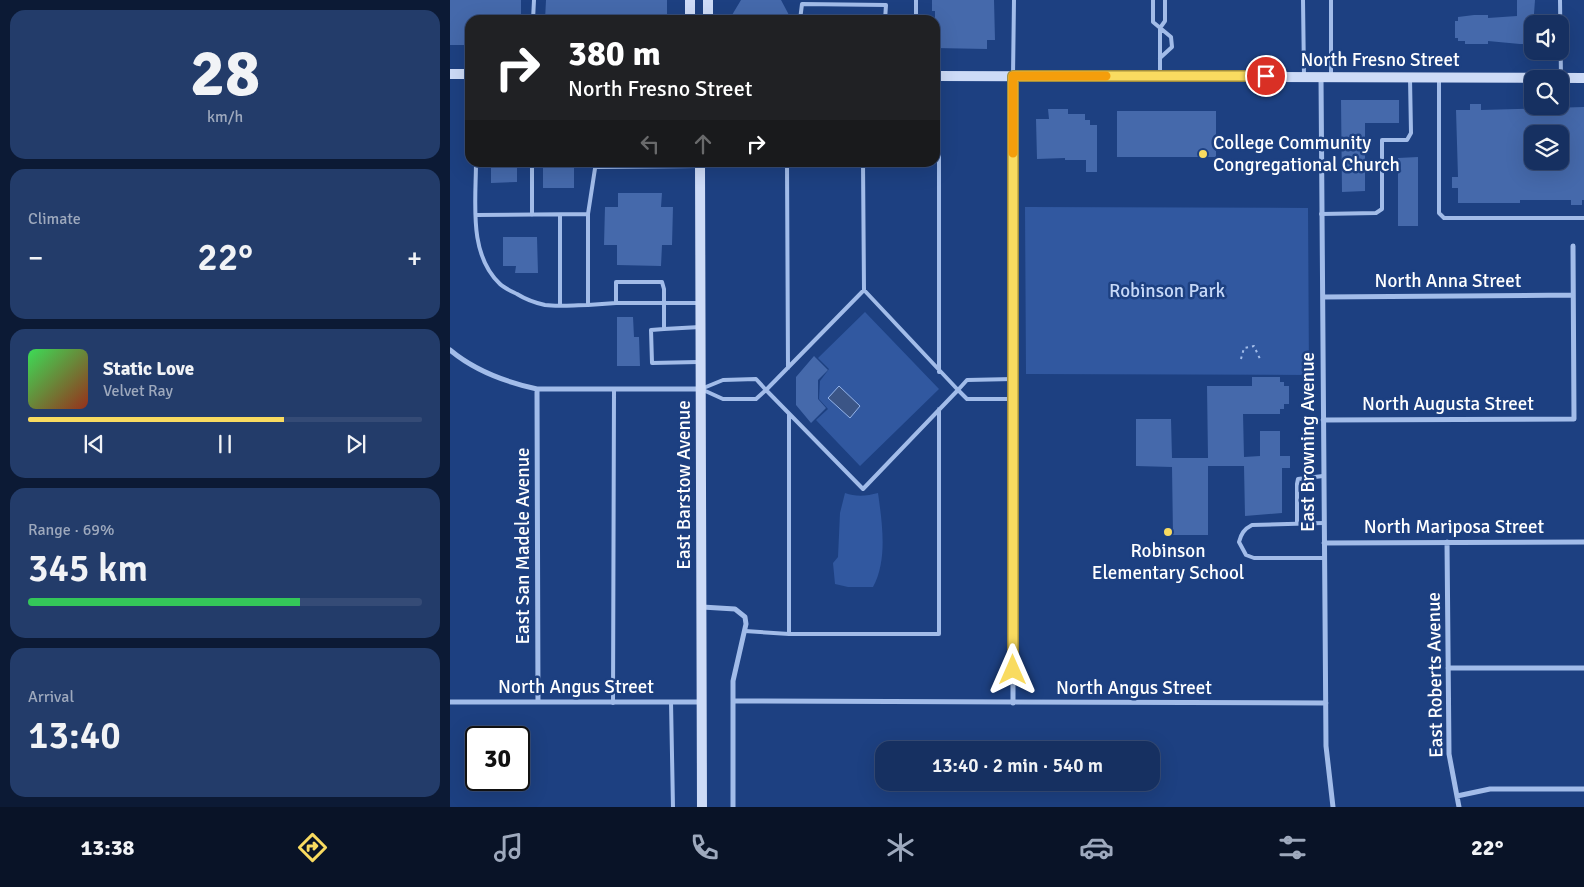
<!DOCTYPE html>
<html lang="en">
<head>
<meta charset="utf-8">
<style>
  :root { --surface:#163061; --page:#233c6a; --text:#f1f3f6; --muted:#9ea9bd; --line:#354b76; --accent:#f9db60 }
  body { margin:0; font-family:Signika,sans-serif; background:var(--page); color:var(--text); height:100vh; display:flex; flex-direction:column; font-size:19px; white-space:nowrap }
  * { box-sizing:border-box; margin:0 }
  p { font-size:16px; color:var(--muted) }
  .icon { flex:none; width:28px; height:28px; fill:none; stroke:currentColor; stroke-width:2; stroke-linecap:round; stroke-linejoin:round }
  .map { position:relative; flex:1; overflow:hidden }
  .drawer { display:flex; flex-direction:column; gap:10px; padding:10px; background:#0c1a35; width:450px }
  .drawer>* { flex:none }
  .top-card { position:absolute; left:15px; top:15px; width:475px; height:152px; border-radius:15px; box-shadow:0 5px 20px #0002,0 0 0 1px var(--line); background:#202124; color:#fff; overflow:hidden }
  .tools { position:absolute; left:1074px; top:15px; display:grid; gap:10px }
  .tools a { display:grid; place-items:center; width:45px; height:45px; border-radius:10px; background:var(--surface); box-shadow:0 5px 20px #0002,0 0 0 1px var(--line); font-size:25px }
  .speed { position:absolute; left:15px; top:726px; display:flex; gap:10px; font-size:25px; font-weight:700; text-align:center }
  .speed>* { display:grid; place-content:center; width:65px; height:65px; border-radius:50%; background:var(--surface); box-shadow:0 5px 20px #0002,0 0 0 1px var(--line); line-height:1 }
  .speed .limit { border:2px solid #111; border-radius:8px; background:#fff; color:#111 }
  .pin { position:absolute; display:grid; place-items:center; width:42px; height:42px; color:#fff; margin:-21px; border:2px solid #fff; border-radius:50%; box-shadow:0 1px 5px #0007 }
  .me { position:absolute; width:55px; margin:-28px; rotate:0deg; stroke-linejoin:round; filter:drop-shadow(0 0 4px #0008) }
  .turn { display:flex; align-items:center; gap:18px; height:105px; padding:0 20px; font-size:22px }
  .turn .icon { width:65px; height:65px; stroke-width:2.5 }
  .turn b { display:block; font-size:35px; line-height:42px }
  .lanes { display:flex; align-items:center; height:48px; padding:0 20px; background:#0003; justify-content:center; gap:25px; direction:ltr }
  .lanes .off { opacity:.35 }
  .big { font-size:38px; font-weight:600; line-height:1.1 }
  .drawer .card { flex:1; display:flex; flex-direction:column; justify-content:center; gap:8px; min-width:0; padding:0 18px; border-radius:15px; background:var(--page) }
  .drawer .dial { align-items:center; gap:0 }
  .dial b { font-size:65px; line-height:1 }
  .song { display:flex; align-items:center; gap:15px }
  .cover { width:60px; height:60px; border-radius:8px; background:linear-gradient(135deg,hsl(130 70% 55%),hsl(10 70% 35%)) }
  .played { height:5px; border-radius:2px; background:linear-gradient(90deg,var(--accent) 65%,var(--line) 65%) }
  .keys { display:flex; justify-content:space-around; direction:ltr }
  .heat { display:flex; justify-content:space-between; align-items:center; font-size:28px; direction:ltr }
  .charge { height:8px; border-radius:4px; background:linear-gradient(90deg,#34c759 69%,var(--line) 0) }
  .trip { position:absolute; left:425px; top:741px; width:285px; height:50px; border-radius:15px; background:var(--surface); box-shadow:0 5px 20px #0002,0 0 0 1px var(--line); font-weight:600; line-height:50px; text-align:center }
  .menu { display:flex; height:80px; justify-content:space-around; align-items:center; background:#091327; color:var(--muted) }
  .menu .icon { width:35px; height:35px }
  .menu .on { color:var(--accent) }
  .menu b { font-size:22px; color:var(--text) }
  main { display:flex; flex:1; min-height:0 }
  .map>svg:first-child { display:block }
  .green { fill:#3158a0 }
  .water { fill:#3b5586; stroke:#95b5eb }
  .building { fill:#4569ab; fill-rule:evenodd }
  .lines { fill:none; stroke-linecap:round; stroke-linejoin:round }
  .path { stroke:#a2bce9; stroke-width:2; stroke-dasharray:2.5 4; stroke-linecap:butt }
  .service { stroke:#a2bce9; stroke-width:4 }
  .minor { stroke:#a2bce9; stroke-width:5 }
  .secondary { stroke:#cddbf7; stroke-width:10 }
  .route-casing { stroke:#a28e3e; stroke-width:12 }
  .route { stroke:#f9db60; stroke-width:9 }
  .slow { stroke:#f59e0b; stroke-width:9 }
  .poi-dot { fill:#f9db60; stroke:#1d4081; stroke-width:2 }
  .labels { text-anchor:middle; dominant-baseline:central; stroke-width:5; stroke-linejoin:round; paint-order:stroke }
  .street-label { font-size:19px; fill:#fff; stroke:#1d4081 }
  .poi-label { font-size:19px; fill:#fff; stroke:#1d4081; text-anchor:start }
  .park-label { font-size:19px; fill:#c6d8f7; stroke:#1d4081 }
</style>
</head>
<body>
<main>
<section class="drawer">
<div class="card dial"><b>28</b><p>km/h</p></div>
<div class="card"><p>Climate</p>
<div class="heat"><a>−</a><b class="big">22°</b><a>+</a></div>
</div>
<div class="card">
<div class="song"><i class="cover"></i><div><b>Static Love</b><p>Velvet Ray</p></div></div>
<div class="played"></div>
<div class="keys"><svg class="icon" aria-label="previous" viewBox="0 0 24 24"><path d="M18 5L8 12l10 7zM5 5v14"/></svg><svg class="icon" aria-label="pause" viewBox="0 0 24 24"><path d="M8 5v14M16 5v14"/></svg><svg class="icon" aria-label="next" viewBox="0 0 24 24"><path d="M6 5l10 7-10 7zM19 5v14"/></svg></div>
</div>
<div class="card"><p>Range · 69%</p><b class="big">345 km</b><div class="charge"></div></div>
<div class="card"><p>Arrival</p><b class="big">13:40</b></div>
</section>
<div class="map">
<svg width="1134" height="807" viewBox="0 0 1134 807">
  <rect width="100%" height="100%" fill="#1d4081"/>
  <!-- green -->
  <path class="green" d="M575,207L858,208L859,375L576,374Z
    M415,312L489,389L410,466L366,420L378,409L369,399L370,381L379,369L368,358Z
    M395,493C406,497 417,496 428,493C432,522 438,560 423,587H398L385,584L383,563L388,557L390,513Z"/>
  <!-- water -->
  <path class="water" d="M389,386L410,406L400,418L378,398Z"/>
  <!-- building -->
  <path class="building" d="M0,0H71V20H20V45H0Z
    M96,0H217V20H95Z
    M291,0H331L339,15L336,20H279Z
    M482,0H544L545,40H537V49L485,48V11H482Z
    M1067,0H1085L1082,41H1079V44H1070L1038,41V44H1015V41H1008V38H1005V21H1008V17L1024,15H1038V18L1067,16Z
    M891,100H949V123H915V191L892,192Z
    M1020,104H1031V110L1134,107V200H1132V205H1121V200H1070V203H1008V188H1002V177H1008L1006,110H1020ZM1082,134H1119V161H1082Z
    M598,109H618V114H635V120H640V125H647V172H636V160H615V158L587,159L586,119H599Z
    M667,111H766V157H667Z
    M968,157V226H948V158Z
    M41,162H67V182L41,183Z
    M93,162H124V188H93Z
    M168,193H212L211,207H223L222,245H212L211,266L167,265V245H154L155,207H168Z
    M53,237H87L88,273H65L66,266H53Z
    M167,317H183L184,337H189L190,366H167Z
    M364,356L378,370L368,380V399L376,408L361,423L346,405V377Z
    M802,377H830V382H834V386H839V404H834V409H830V414H793L794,457L810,456V431H830V456H840V468H832V513L795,516L794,466H758V535H723L722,467L686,466V419H721L722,458H758L757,386H802Z"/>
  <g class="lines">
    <!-- path -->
    <path class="path" d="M791,359L794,348L804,346L810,359"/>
    <!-- service -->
    <path class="service" d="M466,0V20
      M703,0V22L721,37L722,47L710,58
      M853,0L854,76
      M881,0V75
      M1110,0L1111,78
      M83,20L84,0
      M350,20L352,4L436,5L435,20
      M563,76L564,0
      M710,76V28L715,21V0
      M989,78V213L994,218H1134
      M485,156H489V372
      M26,162C26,202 18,254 50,284C54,288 61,291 67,294C75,299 86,303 95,305C109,307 124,305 138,305V214L26,215
      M82,162V215
      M337,162L338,368
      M413,162L414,290
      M146,167L248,166
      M138,214L146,162
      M871,214L926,213L932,209V140H957L961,133L960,78
      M110,215V305
      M414,290L508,390L413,489L316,390Z
      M166,303V282H212L214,289V329L250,327
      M138,305L166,303H251
      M214,329L201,330L202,363L248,362
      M306,379L316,390L306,399H273L251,389L273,380Z
      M563,379L517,380L508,390L517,399H563
      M339,414V634H489V409
      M873,523L802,525C794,529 791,534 789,542L796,555L804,558H874
      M847,524V484L848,479L873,476
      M295,631L339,634
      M221,702L223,807
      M163,703L164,390"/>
    <!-- minor -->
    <path class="minor" d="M563,77V703
      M871,77L876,746L883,807
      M873,297L1123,295
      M0,350C25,371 55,382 87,389H251
      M87,389L88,702
      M873,420L1124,419L1123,246
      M997,542L999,754L1009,807
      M874,543L1134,542
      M252,607L285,609L295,617L296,624L283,681V807
      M998,668H1134
      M283,701L876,703
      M0,702H252
      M1007,796L1040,789H1134"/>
    <!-- secondary -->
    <path class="secondary" d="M240,0V20
      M258,0V20
      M0,74H20
      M485,76L1134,78
      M250,162L252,807"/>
  </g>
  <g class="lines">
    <defs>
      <path id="route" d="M563,670V76H816"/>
    </defs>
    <!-- route casing -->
    <use href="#route" class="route-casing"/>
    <!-- route -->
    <use href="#route" class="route"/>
    <!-- slow -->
    <path class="slow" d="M563,153V76H656"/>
  </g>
  <!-- markers -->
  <g class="poi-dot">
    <circle cx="753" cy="154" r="5"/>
    <circle cx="718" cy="532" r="5"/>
  </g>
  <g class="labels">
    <!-- street labels -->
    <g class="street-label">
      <text x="930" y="60">North Fresno Street</text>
      <text x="998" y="281">North Anna Street</text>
      <text x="998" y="404">North Augusta Street</text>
      <text transform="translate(858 442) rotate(-90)">East Browning Avenue</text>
      <text transform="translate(234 485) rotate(-90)">East Barstow Avenue</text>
      <text x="1004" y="527">North Mariposa Street</text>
      <text transform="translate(73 546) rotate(-90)">East San Madele Avenue</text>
      <text transform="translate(985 675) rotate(-91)">East Roberts Avenue</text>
      <text x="126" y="687">North Angus Street</text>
      <text x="684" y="688">North Angus Street</text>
    </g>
    <!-- poi labels -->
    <g class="poi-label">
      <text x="763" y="143">College Community<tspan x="763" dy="22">Congregational Church</tspan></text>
      <text x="718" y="551" text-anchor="middle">Robinson<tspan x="718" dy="22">Elementary School</tspan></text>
    </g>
    <!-- park labels -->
    <g class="park-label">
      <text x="717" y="291">Robinson Park</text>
    </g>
  </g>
</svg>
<div class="tools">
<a><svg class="icon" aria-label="sound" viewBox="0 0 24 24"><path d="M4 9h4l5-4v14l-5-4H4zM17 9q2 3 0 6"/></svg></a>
<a><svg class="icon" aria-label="search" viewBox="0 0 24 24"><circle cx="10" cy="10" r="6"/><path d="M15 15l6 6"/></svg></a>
<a><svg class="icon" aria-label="layers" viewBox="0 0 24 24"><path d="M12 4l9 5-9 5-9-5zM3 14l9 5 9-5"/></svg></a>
</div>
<div class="speed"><div class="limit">30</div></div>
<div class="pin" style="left:816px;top:76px;background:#d93025"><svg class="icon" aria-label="arrive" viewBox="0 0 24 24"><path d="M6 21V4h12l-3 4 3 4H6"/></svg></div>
<svg class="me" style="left:563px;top:670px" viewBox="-20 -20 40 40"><path d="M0-17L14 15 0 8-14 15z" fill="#f9db60" stroke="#fff" stroke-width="4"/></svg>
<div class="trip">13:40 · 2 min · 540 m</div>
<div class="top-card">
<div class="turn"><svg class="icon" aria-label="right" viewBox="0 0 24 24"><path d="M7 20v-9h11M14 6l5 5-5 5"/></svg><div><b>380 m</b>North Fresno Street</div></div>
<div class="lanes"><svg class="icon off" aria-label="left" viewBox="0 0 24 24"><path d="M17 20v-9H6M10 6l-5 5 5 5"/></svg><svg class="icon off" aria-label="ahead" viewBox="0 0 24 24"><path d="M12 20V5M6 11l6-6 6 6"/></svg><svg class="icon" aria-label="right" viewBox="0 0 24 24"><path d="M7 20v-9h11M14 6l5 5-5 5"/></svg></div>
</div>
</div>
</main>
<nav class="menu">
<b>13:38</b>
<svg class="icon on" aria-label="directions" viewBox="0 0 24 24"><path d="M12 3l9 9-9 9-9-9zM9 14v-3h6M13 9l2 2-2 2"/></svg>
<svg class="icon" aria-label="music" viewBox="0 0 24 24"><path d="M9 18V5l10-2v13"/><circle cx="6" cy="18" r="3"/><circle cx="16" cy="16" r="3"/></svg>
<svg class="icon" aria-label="phone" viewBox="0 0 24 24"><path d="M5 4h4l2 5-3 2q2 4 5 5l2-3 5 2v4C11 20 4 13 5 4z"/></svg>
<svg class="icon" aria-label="climate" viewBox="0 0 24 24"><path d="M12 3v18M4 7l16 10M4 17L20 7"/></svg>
<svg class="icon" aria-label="car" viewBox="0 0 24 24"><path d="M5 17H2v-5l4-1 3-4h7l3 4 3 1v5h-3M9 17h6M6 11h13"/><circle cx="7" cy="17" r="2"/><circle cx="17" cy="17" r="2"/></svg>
<svg class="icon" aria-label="filters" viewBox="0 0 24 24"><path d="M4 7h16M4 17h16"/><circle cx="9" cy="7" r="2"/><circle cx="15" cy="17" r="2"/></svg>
<b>22°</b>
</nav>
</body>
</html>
